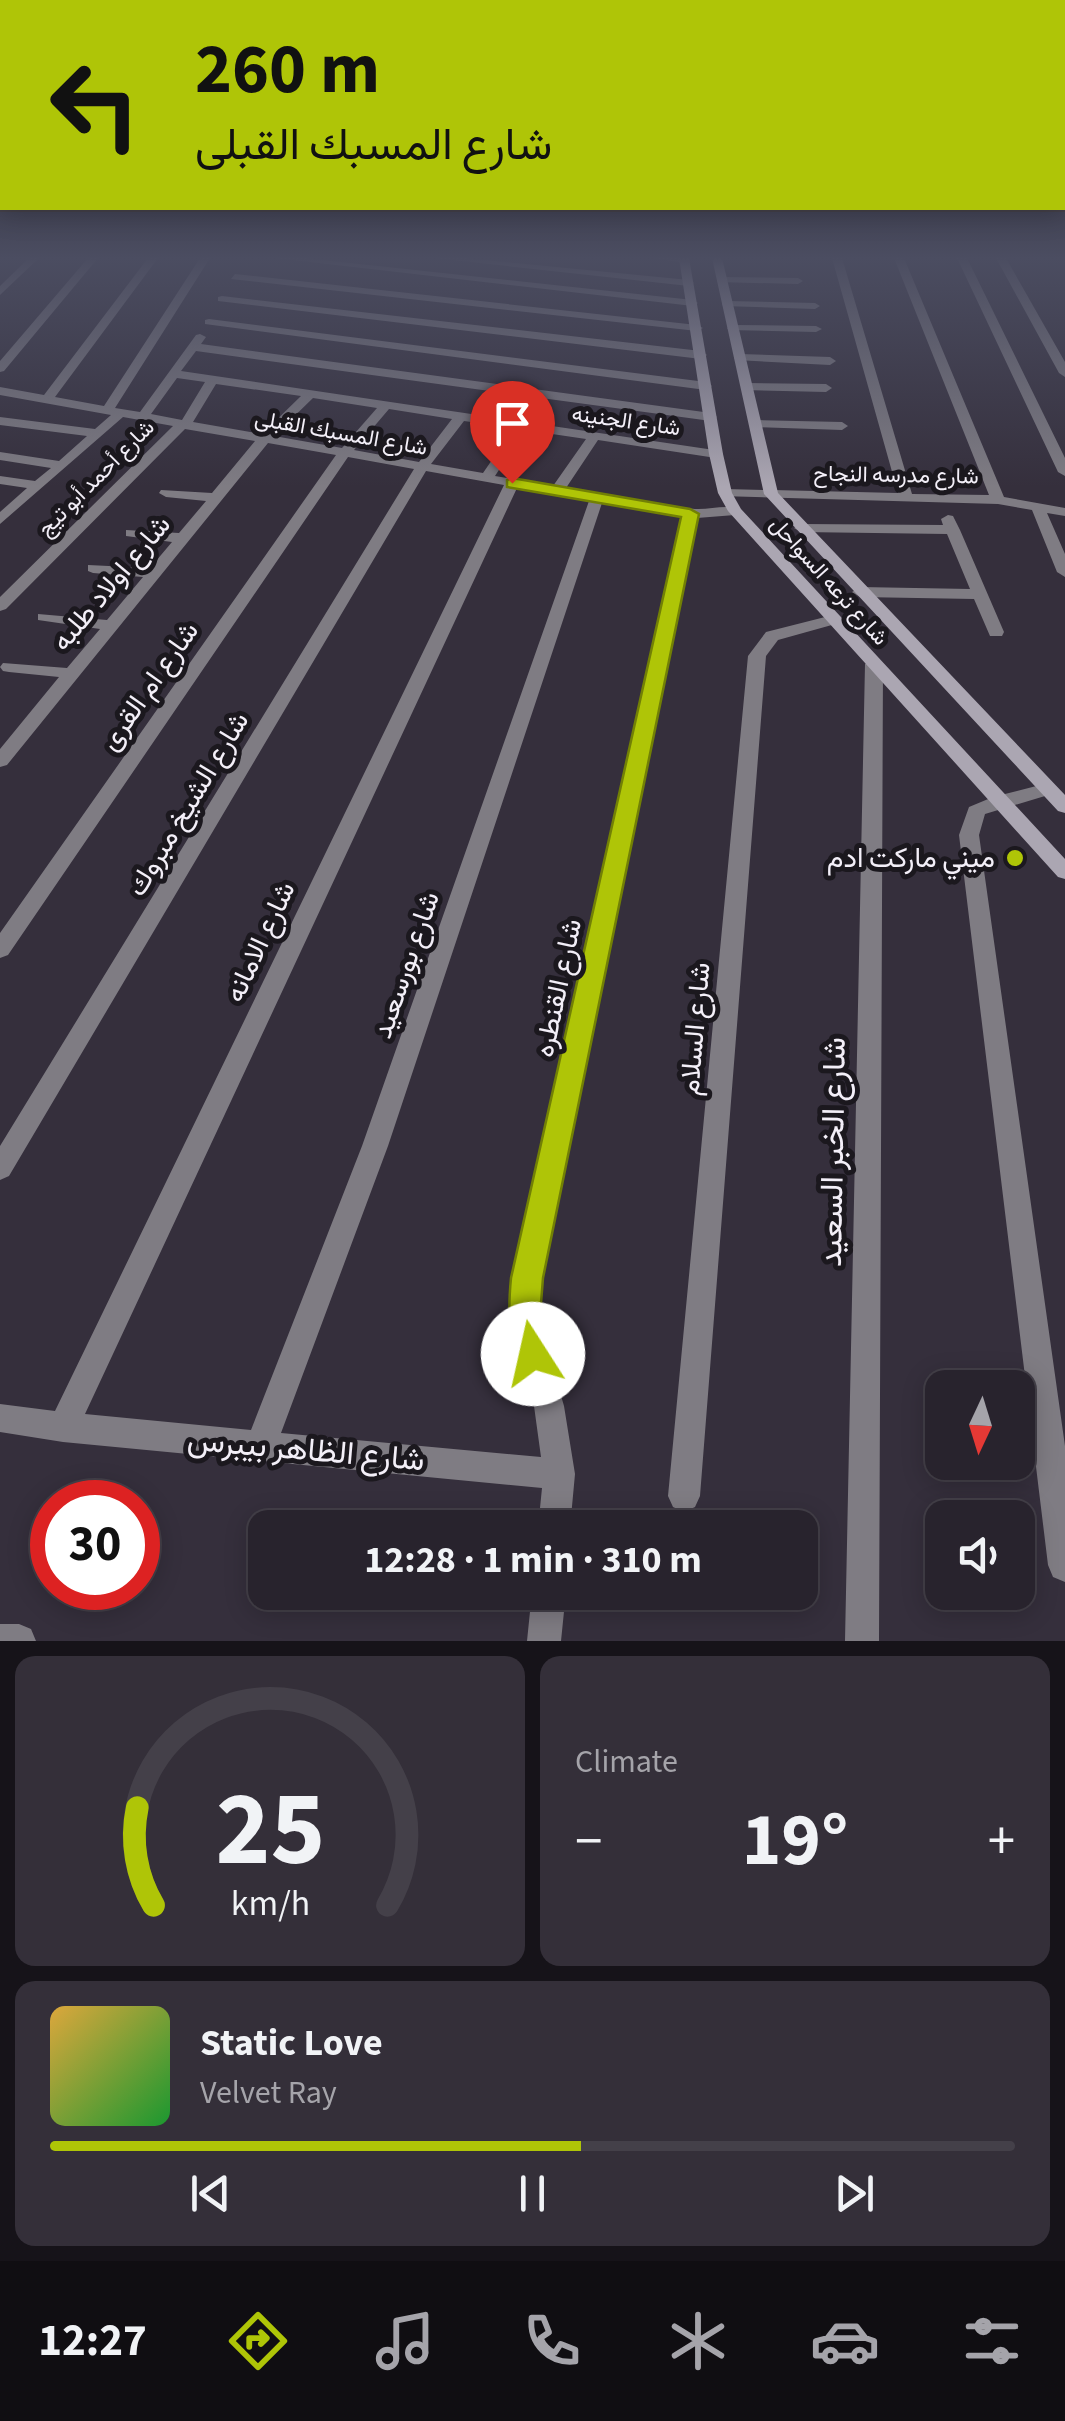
<!DOCTYPE html>
<html lang="en">
<head>
<meta charset="utf-8">
<style>
  :root { --surface:#28232d; --page:#342f39; --text:#f1f3f6; --muted:#a5a4aa; --line:#444049; --accent:#afc507 }
  body { margin:0; font-family:"Source Sans 3",Vazirmatn,sans-serif; background:var(--page); color:var(--text); height:100vh; display:flex; flex-direction:column; font-size:38px; white-space:nowrap }
  * { box-sizing:border-box; margin:0 }
  p { font-size:32px; color:var(--muted) }
  .icon { flex:none; width:55px; height:55px; fill:none; stroke:currentColor; stroke-width:2; stroke-linecap:round; stroke-linejoin:round }
  .map { position:relative; height:1641px; overflow:hidden }
  .side { display:flex; flex-direction:column; gap:15px; padding:15px; background:#161319; flex:1 }
  .side>* { flex:none }
  .guide { position:absolute; left:0px; top:0px; width:1065px; height:210px; box-shadow:0 5px 25px #0003,0 0 0 2px var(--line); background:#afc507; color:#111; overflow:hidden }
  .needle { width:65px; rotate:184deg }
  .controls { position:absolute; left:925px; top:1370px; display:grid; gap:20px }
  .controls a { display:grid; place-items:center; width:110px; height:110px; border-radius:20px; background:var(--surface); box-shadow:0 5px 25px #0003,0 0 0 2px var(--line); font-size:50px }
  .speed { position:absolute; left:30px; top:1480px; display:flex; gap:20px; font-size:50px; font-weight:700; text-align:center }
  .speed>* { display:grid; place-content:center; width:130px; height:130px; border-radius:50%; background:var(--surface); box-shadow:0 5px 25px #0003,0 0 0 2px var(--line); line-height:1 }
  .speed .limit { border:15px solid #d22; background:#fff; color:#111 }
  .pin { position:absolute; display:grid; place-items:center; width:85px; height:85px; color:#fff; margin:-102px -42px; border-radius:50% 50% 50% 0; rotate:-45deg; box-shadow:0 0 10px #0007 }
  .pin .icon { rotate:45deg }
  .me { position:absolute; width:110px; margin:-55px; rotate:350deg; stroke-linejoin:round; filter:drop-shadow(0 0 8px #0008) }
  .turn { display:flex; align-items:center; gap:35px; height:210px; padding:0 30px; font-size:45px }
  .turn .icon { width:130px; height:130px; stroke-width:2.5 }
  .turn b { display:block; font-size:70px; line-height:85px }
  .big { font-size:75px; font-weight:700; line-height:1.1 }
  .side .widget { flex:1; display:flex; flex-direction:column; justify-content:center; gap:15px; min-width:0; padding:0 35px; border-radius:20px; background:var(--page) }
  .side .dial { align-items:center; gap:0 }
  .dial svg { height:260px; overflow:visible; fill:none; stroke:var(--line); stroke-width:7; stroke-linecap:round; text-anchor:middle }
  .dial text { fill:var(--text); stroke:none }
  .song { display:flex; align-items:center; gap:30px }
  .cover { width:120px; height:120px; border-radius:15px; background:linear-gradient(135deg,hsl(40 70% 55%),hsl(130 70% 35%)) }
  .played { height:10px; border-radius:5px; background:linear-gradient(90deg,var(--accent) 55%,var(--line) 55%) }
  .keys { display:flex; justify-content:space-around; direction:ltr }
  .heat { display:flex; justify-content:space-between; align-items:center; font-size:55px; direction:ltr }
  .side .tiles { flex:1; display:grid; gap:15px; grid-template-columns:1fr 1fr }
  .widget:last-child { grid-column:span 2 }
  .trip { position:absolute; left:248px; top:1510px; width:570px; height:100px; border-radius:20px; background:var(--surface); box-shadow:0 5px 25px #0003,0 0 0 2px var(--line); font-weight:700; line-height:100px; text-align:center }
  .tab-bar { display:flex; height:160px; justify-content:space-around; align-items:center; background:#100e12; color:var(--muted) }
  .tab-bar .icon { width:70px; height:70px }
  .tab-bar .active { color:var(--accent) }
  .tab-bar b { font-size:45px; color:var(--text) }
  .map>svg:first-child { display:block }
  .lines { fill:none; stroke-linecap:round; stroke-linejoin:round }
  .street { fill:#7f7c83; fill-rule:evenodd }
  .secondary { fill:#aba6b2; fill-rule:evenodd }
  .route { fill:#afc507; stroke:#728005; stroke-width:2.5 }
  .poi-dot { fill:#afc507; stroke:#1b181e; stroke-width:4 }
  .labels { text-anchor:middle; dominant-baseline:central; stroke-width:10; stroke-linejoin:round; paint-order:stroke }
  .far-street-label { font-size:22px; fill:#f3eff8; stroke:#1b181e }
  .street-label { font-size:28px; fill:#f3eff8; stroke:#1b181e }
  .poi-label { font-size:28px; fill:#f3eff8; stroke:#1b181e; text-anchor:end }
  .near-street-label { font-size:32px; fill:#f3eff8; stroke:#1b181e }
</style>
</head>
<body>
<div class="map">
<svg width="1065" height="1641" viewBox="0 0 1065 1641">
  <rect width="100%" height="100%" fill="#352f3c"/>
  <g class="lines">
    <!-- street -->
    <path class="street" d="M29,258H39L0,295V286Z
      M88,258H98L4,371L0,372V361Z
      M148,258H158L55,397L104,406L200,258H210L115,408L140,412L196,335L200,334L206,337L201,344L711,413L717,417L711,421L196,351L181,371L721,451L723,454L716,458L598,440L566,488C609,496 652,505 695,509C711,510 730,503 742,511L735,515L697,518L541,1278L538,1316L564,1406L575,1474L570,1528H538L542,1488L63,1442L0,1432V1404L55,1411L504,485L426,471L9,1176L0,1180V1146L414,469L348,457L8,955L0,958V933L336,455L268,443L7,765L0,767V749L59,677L9,672L3,671L0,667L3,663L67,668L100,629L38,620V614L107,620L143,577L93,573L88,571V565L150,568L172,542L126,536V530L179,533L206,501L166,497L159,493L161,490L212,493L255,441L185,429L6,609L0,611V597L173,426L123,417L0,524V512L27,488L0,484V476L35,481L51,468L0,460V452L59,461L87,436L0,425V417L95,429L111,415L0,395V387L44,395ZM177,378L205,382L182,420L151,414ZM216,384L301,396L262,434L193,422ZM313,398L377,408L342,448L274,436ZM389,409L452,419L419,462L354,450ZM464,421L514,428L483,473L431,464ZM525,430L586,439L553,486L495,476ZM517,488L589,501L362,1146L251,1430L85,1414ZM602,503L682,516L513,1278L510,1316L534,1406L541,1457L281,1433L388,1146Z
      M275,258H304L693,300L698,303L693,306Z
      M434,258H465L689,280L694,283L689,286Z
      M654,258H688L690,260L685,263Z
      M832,258H842L912,494L989,495L894,258H904L1004,497L1065,508V516L1047,513L1065,554V577L1057,572L1032,510L998,504L720,496V490L725,489L898,493Z
      M957,258H967L1065,458V476L1058,472Z
      M996,258H1006L1065,362V377L1059,373Z
      M235,274L697,325L703,328L697,331L231,279Z
      M721,277L798,278L803,281L798,284L717,282Z
      M222,296L701,351L707,355L701,359L218,301V297Z
      M727,301L815,303L820,306L815,309L723,306L722,304Z
      M209,319L706,382L712,386L706,390L205,324V320Z
      M733,325L816,326L822,329L816,332L729,330L727,328Z
      M740,354L830,357L836,361L830,365L736,360L734,358Z
      M747,383L826,384L832,388L826,392L743,390L741,387Z
      M756,420L842,422L848,426L842,430L751,427L750,424Z
      M948,515L953,516L960,530L1004,632L1002,636H990L974,599L860,597L852,592L860,587L970,589L947,534L801,532L794,528L801,524L943,525L941,519Z
      M833,615L839,617V623L778,640L766,656L700,1496L695,1507L684,1512L673,1507L668,1496L748,656L766,632Z
      M874,659L883,664L879,1641H845L865,664Z
      M1048,783L1058,789L1055,793L985,814L979,835L1065,1446V1582L1053,1577L1048,1565L959,835L969,807L993,797Z
      M532,1592H566L561,1641H527Z
      M0,1624H19L31,1629L36,1641H0Z"/>
    <!-- secondary -->
    <path class="secondary" d="M679,258H689L723,454L732,493L741,509L1065,859V879L1058,877L728,511L718,493L709,454Z
      M712,258H722L778,493L1065,795V813L1058,811L764,494Z"/>
  </g>
  <!-- sky -->
  <linearGradient id="sky" x2="0" y2="1"><stop stop-color="#1d1a21"/><stop offset="0.53" stop-color="#4b4d61"/><stop offset="1" stop-color="#4b4d61" stop-opacity="0"/></linearGradient>
  <rect width="1065" height="487" fill="url(#sky)"/>
  <!-- route -->
  <path class="route" d="M512,478L690,509L699,514L543,1278L540,1316L550,1354L545,1365L533,1370L521,1365C508,1336 508,1309 511,1278L681,517L507,487V480Z"/>
  <!-- markers -->
  <circle class="poi-dot" cx="1015" cy="858" r="10"/>
  <g class="labels">
    <!-- far-street labels -->
    <g class="far-street-label">
      <text transform="translate(626 421) rotate(8)">شارع الجنينه</text>
      <text transform="translate(341 433) rotate(10)">شارع المسبك القبلى</text>
      <text transform="translate(896 475) rotate(1)">شارع مدرسه النجاح</text>
      <text transform="translate(96 478) rotate(-45)">شارع أحمد أبو تيج</text>
      <text transform="translate(829 581) rotate(48)">شارع ترعه السواحل</text>
    </g>
    <!-- street labels -->
    <g class="street-label">
      <text transform="translate(111 583) rotate(-50)">شارع اولاد طلبه</text>
      <text transform="translate(149 686) rotate(-55)">شارع ام القرى</text>
      <text transform="translate(188 804) rotate(-59)">شارع الشيخ مبروك</text>
      <text transform="translate(260 942) rotate(-65)">شارع الامانه</text>
      <text transform="translate(406 965) rotate(-71)">شارع بورسعيد</text>
      <text transform="translate(558 988) rotate(-78)">شارع القنطره</text>
      <text transform="translate(695 1029) rotate(-85)">شارع السلام</text>
    </g>
    <!-- poi labels -->
    <g class="poi-label">
      <text x="995" y="858">ميني ماركت ادم</text>
    </g>
    <!-- near-street labels -->
    <g class="near-street-label">
      <text transform="translate(833 1152) rotate(-89)">شارع الخبر السعيد</text>
      <text transform="translate(306 1450) rotate(5)">شارع الظاهر بيبرس</text>
    </g>
  </g>
</svg>
<div class="controls">
<a><svg class="needle" viewBox="-14 -14 28 28"><path d="M0-13l5 13h-10z" fill="#e53935"/><path d="M0 13l5-13h-10z" fill="#a5a4aa"/></svg></a>
<a><svg class="icon" aria-label="sound" viewBox="0 0 24 24"><path d="M4 9h4l5-4v14l-5-4H4zM17 9q2 3 0 6"/></svg></a>
</div>
<div class="speed"><div class="limit">30</div></div>
<div class="pin" style="left:512px;top:483px;background:#d93025"><svg class="icon" aria-label="arrive" viewBox="0 0 24 24"><path d="M6 21V4h12l-3 4 3 4H6"/></svg></div>
<svg class="me" style="left:533px;top:1354px" viewBox="-20 -20 40 40"><circle r="19" fill="#fff"/><path d="M0-13L10 11 0 6-10 11z" fill="#afc507"/></svg>
<div class="trip">12:28 · 1 min · 310 m</div>
<div class="guide">
<div class="turn"><svg class="icon" aria-label="left" viewBox="0 0 24 24"><path d="M17 20v-9H6M10 6l-5 5 5 5"/></svg><div><b>260 m</b>شارع المسبك القبلى</div></div>
</div>
</div>
<section class="side">
<div class="tiles">
<div class="widget dial"><svg viewBox="0 0 100 80">
<path d="M14 69A42 42 0 1 1 86 69"/>
<path d="M14 69A42 42 0 0 1 9 39" stroke="#afc507"/>
<text x="50" y="56" font-size="32" font-weight="700">25</text>
<text x="50" y="72" font-size="11">km/h</text>
</svg></div>
<div class="widget"><p>Climate</p>
<div class="heat"><a>−</a><b class="big">19°</b><a>+</a></div>
</div>
<div class="widget">
<div class="song"><i class="cover"></i><div><b>Static Love</b><p>Velvet Ray</p></div></div>
<div class="played"></div>
<div class="keys"><svg class="icon" aria-label="previous" viewBox="0 0 24 24"><path d="M18 5L8 12l10 7zM5 5v14"/></svg><svg class="icon" aria-label="pause" viewBox="0 0 24 24"><path d="M8 5v14M16 5v14"/></svg><svg class="icon" aria-label="next" viewBox="0 0 24 24"><path d="M6 5l10 7-10 7zM19 5v14"/></svg></div>
</div>
</div>
</section>
<nav class="tab-bar">
<b>12:27</b>
<svg class="icon active" aria-label="directions" viewBox="0 0 24 24"><path d="M12 3l9 9-9 9-9-9zM9 14v-3h6M13 9l2 2-2 2"/></svg>
<svg class="icon" aria-label="music" viewBox="0 0 24 24"><path d="M9 18V5l10-2v13"/><circle cx="6" cy="18" r="3"/><circle cx="16" cy="16" r="3"/></svg>
<svg class="icon" aria-label="phone" viewBox="0 0 24 24"><path d="M5 4h4l2 5-3 2q2 4 5 5l2-3 5 2v4C11 20 4 13 5 4z"/></svg>
<svg class="icon" aria-label="climate" viewBox="0 0 24 24"><path d="M12 3v18M4 7l16 10M4 17L20 7"/></svg>
<svg class="icon" aria-label="car" viewBox="0 0 24 24"><path d="M5 17H2v-5l4-1 3-4h7l3 4 3 1v5h-3M9 17h6M6 11h13"/><circle cx="7" cy="17" r="2"/><circle cx="17" cy="17" r="2"/></svg>
<svg class="icon" aria-label="filters" viewBox="0 0 24 24"><path d="M4 7h16M4 17h16"/><circle cx="9" cy="7" r="2"/><circle cx="15" cy="17" r="2"/></svg>
</nav>
</body>
</html>
